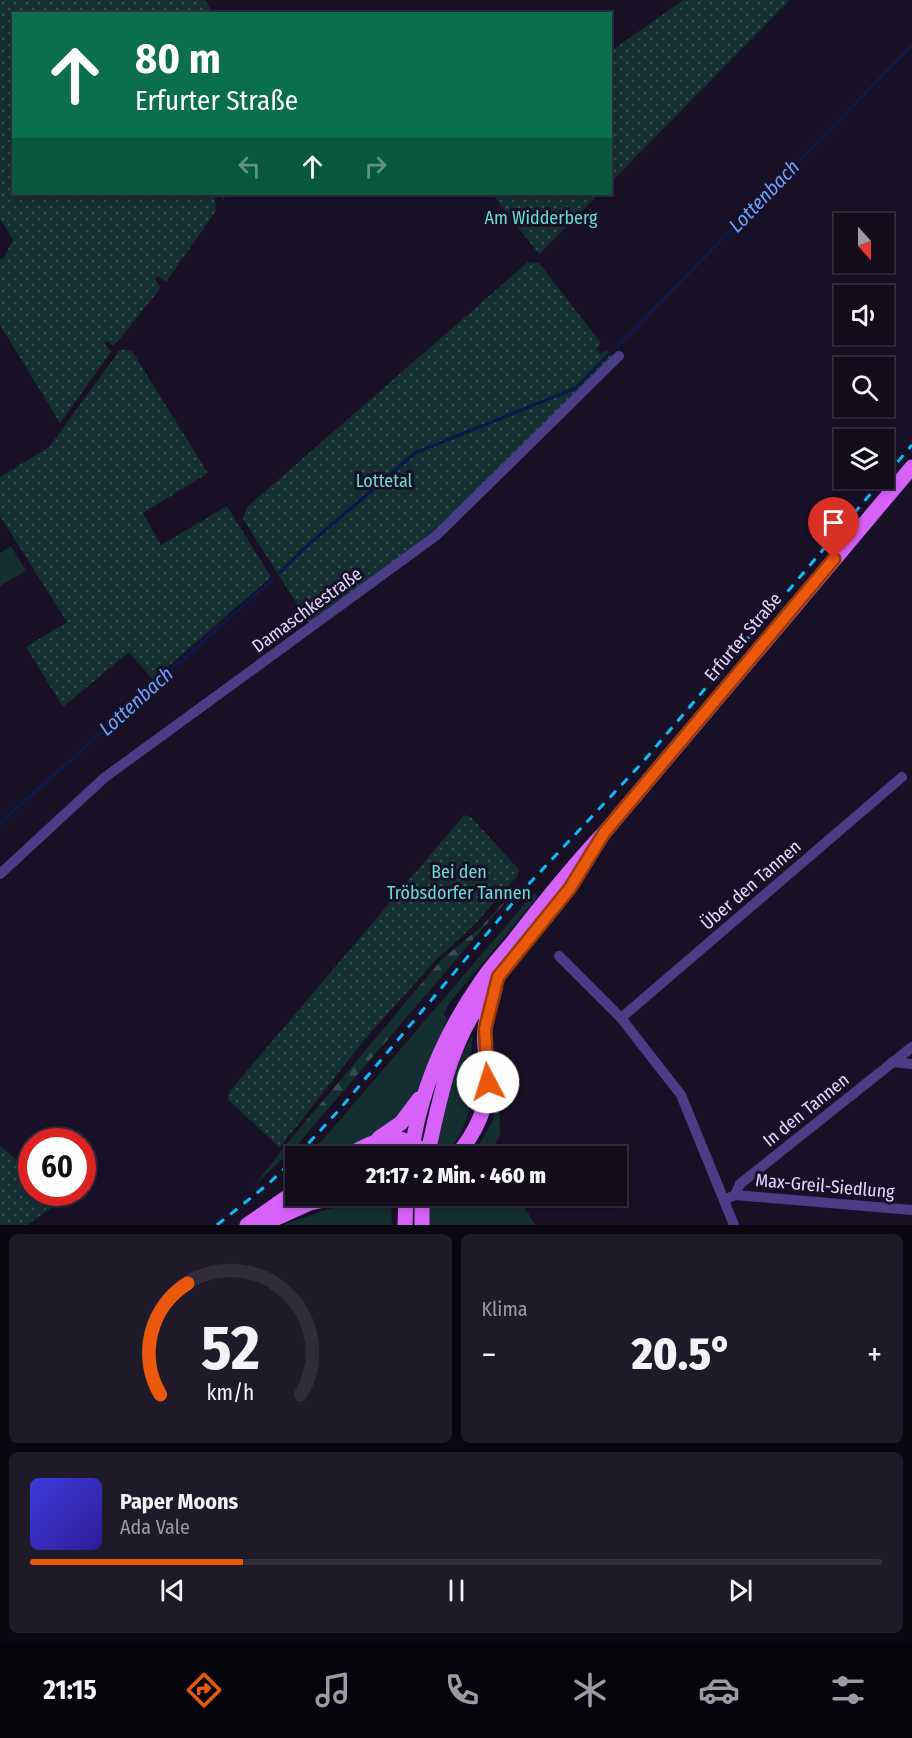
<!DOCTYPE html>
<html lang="de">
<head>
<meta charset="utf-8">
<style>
  :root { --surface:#120c1d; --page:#1f1a2a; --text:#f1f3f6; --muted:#9c9ba4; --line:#312c3b; --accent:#ea580c }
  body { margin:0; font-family:"Fira Sans Condensed",sans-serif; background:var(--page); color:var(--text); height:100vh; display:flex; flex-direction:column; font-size:22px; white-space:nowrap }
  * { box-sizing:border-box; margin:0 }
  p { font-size:20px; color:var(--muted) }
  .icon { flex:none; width:33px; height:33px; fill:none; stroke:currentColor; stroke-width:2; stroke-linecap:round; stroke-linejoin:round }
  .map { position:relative; height:1225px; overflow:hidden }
  .drawer { display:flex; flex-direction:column; gap:9px; padding:9px; background:#0a0710; flex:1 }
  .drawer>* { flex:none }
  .top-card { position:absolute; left:12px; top:12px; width:600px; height:183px; border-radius:0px; box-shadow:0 3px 9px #0003,0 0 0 2px var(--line); background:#0b6e4f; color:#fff; overflow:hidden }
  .needle { width:39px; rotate:159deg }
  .buttons { position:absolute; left:834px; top:213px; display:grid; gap:12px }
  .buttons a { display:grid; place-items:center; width:60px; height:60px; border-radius:0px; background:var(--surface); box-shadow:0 3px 9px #0003,0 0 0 2px var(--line); font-size:30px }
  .speed { position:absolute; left:18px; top:1128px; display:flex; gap:12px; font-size:30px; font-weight:700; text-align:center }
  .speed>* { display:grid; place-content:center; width:78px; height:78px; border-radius:50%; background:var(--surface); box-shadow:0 3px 9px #0003,0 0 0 2px var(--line); line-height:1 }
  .speed .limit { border:9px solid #d22; background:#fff; color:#111 }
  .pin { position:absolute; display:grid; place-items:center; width:51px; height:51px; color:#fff; margin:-62px -26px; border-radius:50% 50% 50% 0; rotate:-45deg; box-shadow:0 0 6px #0007 }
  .pin .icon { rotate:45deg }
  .me { position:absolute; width:66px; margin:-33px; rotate:355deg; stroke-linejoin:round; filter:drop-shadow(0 0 4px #0008) }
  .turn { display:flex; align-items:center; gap:21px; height:126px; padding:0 24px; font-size:27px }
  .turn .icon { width:78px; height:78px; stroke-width:2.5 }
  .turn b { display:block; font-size:42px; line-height:51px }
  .lanes { display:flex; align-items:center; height:57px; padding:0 24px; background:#0003; justify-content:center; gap:30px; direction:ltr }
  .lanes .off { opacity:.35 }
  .big { font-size:45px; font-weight:800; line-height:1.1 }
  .drawer .tile { flex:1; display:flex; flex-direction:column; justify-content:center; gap:9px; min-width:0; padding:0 21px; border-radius:9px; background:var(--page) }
  .drawer .dial { align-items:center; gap:0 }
  .dial svg { height:156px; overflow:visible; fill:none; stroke:var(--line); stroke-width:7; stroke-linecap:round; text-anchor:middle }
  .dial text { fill:var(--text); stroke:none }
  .song { display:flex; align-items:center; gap:18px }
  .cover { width:72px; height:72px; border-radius:9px; background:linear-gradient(135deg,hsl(240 70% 55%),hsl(250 70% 35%)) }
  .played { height:6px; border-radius:3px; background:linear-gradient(90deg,var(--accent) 25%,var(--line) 25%) }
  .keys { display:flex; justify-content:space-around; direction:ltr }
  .heat { display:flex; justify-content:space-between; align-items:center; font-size:33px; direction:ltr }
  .drawer .tiles { flex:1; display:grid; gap:9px; grid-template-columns:1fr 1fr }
  .tile:last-child { grid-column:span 2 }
  .trip { position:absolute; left:285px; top:1146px; width:342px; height:60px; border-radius:0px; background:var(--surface); box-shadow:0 3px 9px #0003,0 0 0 2px var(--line); font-weight:800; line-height:60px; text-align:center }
  .menu { display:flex; height:96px; justify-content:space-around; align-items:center; background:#07050c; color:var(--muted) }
  .menu .icon { width:42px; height:42px }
  .menu .selected { color:var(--accent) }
  .menu b { font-size:27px; color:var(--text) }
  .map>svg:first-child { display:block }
  .grass { fill:#142e31 }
  .forest { fill:url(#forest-firs) }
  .park { fill:url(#park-dots) }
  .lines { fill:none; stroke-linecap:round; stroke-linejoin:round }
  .stream { stroke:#0c1945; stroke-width:3 }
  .street { stroke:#4a3d85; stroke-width:10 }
  .primary { stroke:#d762fa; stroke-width:15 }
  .rail { stroke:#0abef8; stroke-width:3; stroke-dasharray:9 8; stroke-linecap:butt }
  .route-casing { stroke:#983908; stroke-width:15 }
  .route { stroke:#ea580c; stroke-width:10 }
  .labels { text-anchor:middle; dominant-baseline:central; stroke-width:6; stroke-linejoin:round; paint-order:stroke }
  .park-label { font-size:18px; fill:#65ddd0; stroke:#181027 }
  .street-label { font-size:18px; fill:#e2d8fe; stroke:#181027 }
  .water-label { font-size:20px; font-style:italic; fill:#69a2fb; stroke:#181027 }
</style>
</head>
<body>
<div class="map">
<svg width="912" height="1225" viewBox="0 0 912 1225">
  <defs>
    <pattern id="forest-firs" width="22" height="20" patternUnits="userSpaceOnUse" patternTransform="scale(1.5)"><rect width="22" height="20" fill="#142e31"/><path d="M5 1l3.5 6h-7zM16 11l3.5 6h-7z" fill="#364c50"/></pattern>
    <pattern id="park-dots" width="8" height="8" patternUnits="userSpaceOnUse" patternTransform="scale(1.5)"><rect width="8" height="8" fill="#142e31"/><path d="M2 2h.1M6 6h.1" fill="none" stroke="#364c50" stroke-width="1.8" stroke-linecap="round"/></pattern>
  </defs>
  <rect width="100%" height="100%" fill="#181027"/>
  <!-- grass -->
  <path class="grass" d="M11,546L26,571L0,586V553Z
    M534,893L537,895L536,899L451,1001L443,1014L447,1018L441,1039L416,1098L396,1123L337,1156H309Z
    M473,1035C470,1048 472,1059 473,1072C474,1095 468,1125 454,1144C450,1148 444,1152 440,1156H433C442,1115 450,1071 473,1035Z
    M499,1091L500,1135L490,1156H472L492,1123Z
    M425,1196H518L535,1225H427Z
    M391,1202L392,1225H283L328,1209L355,1204Z"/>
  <!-- forest -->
  <path class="forest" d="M521,884L297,1145L254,1186L285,1146L443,958L481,927Z"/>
  <!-- park -->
  <path class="park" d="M0,0H205L213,13L14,14V194H228L223,200L219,196L215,198L216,211L166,282L158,276L155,279L160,287L159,290L118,341L113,346L108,341L104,343L111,352L60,423L0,325V260L4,257L13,240L0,219Z
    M683,0H790L611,182V51Z
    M492,194H599L539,254Z
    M528,262L539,263L601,343L596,350L600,354L608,350L613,357L434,531L309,623L243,519L247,507Z
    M124,349L132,351L208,473L143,513L161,545L227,506L271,577L153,680L129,652L63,707L26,647L67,622L0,516V477L49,447L119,351Z
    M464,815L471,817L519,870L518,875L475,924L434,962L365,1039L281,1146L279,1147L228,1100L229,1092Z
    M0,1145L31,1173L32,1192L53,1193L62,1201L27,1225H0Z"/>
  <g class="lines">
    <!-- stream -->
    <path class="stream" d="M617,347L912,45
      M279,573L307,546L415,453L576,388L609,354
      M0,823L273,579"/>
    <!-- street -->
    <path class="street" d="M0,874L104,778L437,535L619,356
      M559,956L621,1018L681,1095L734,1225
      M621,1018L902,777
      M892,1062L912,1064
      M735,1195L912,1210
      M724,1200L735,1195L740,1184L912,1047"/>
    <!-- primary -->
    <path class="primary" d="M379,1138L401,1123L419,1099
      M372,1146C384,1144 394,1148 401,1156
      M347,1156C369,1143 396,1128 420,1149
      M411,1156C419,1093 445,1033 482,980C492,965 505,952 516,938C544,902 573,866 604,833L912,467
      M427,1156C438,1109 446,1060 471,1017C503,962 550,919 583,866
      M456,1156C474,1135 487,1110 488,1081C488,1063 483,1047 485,1029C486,1016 491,1002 495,989
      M422,1196V1225
      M247,1225L296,1191
      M261,1225L310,1203L343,1196
      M405,1225L406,1196"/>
    <!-- rail -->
    <path class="rail" d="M297,1156L339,1110L527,886L642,763L912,445
      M217,1225L267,1185L296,1158"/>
  </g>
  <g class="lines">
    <defs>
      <path id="route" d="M488,1082L485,1029L498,977L570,888L604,833L834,559"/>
    </defs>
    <!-- route casing -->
    <use href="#route" class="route-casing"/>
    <!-- route -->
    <use href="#route" class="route"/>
  </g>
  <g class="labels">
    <!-- park labels -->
    <g class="park-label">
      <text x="541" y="218">Am Widderberg</text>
      <text x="384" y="481">Lottetal</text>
      <text x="459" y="872">Bei den<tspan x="459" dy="21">Tröbsdorfer Tannen</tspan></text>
    </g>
    <!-- street labels -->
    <g class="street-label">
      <text transform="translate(307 610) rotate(-36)">Damaschkestraße</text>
      <text transform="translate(743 637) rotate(-50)">Erfurter Straße</text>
      <text transform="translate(751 885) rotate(-41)">Über den Tannen</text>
      <text transform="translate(806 1110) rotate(-39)">In den Tannen</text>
      <text transform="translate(825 1186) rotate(5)">Max-Greil-Siedlung</text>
    </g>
    <!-- water labels -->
    <g class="water-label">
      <text transform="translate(764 196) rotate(-46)">Lottenbach</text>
      <text transform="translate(136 701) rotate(-42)">Lottenbach</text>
    </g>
  </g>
</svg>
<div class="buttons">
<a><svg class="needle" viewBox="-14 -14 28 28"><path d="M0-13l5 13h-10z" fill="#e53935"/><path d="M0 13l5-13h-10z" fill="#9c9ba4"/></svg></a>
<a><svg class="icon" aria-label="sound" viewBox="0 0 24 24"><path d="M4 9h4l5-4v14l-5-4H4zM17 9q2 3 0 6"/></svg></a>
<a><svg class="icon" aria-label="search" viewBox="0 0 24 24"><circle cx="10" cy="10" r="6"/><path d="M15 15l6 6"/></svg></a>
<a><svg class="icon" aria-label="layers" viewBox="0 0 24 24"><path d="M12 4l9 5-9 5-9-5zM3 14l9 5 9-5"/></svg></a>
</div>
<div class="speed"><div class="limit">60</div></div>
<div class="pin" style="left:834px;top:559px;background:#d93025"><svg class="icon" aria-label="arrive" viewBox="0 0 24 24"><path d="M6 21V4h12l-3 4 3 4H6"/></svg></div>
<svg class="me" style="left:488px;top:1082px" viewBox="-20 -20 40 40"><circle r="19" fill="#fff"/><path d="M0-13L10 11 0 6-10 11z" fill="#ea580c"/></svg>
<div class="trip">21:17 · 2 Min. · 460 m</div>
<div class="top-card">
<div class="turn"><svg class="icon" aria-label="ahead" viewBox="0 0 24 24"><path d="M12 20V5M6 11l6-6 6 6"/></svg><div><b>80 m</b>Erfurter Straße</div></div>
<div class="lanes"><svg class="icon off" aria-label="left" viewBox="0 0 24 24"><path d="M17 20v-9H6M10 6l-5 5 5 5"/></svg><svg class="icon" aria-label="ahead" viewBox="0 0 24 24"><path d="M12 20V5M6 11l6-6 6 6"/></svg><svg class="icon off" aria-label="right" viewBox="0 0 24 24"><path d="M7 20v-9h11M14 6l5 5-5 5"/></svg></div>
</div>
</div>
<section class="drawer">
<div class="tiles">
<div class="tile dial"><svg viewBox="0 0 100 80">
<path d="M14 69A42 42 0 1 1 86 69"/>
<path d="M14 69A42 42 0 0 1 28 12" stroke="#ea580c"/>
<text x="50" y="56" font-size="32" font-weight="700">52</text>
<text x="50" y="72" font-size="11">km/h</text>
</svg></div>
<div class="tile"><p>Klima</p>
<div class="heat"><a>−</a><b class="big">20.5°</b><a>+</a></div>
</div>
<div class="tile">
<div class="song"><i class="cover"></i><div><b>Paper Moons</b><p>Ada Vale</p></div></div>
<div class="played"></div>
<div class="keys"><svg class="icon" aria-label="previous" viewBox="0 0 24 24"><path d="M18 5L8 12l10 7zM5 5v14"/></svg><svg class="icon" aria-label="pause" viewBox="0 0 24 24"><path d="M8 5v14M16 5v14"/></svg><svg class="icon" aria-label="next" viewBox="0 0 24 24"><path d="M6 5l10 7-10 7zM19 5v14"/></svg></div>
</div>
</div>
</section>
<nav class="menu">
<b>21:15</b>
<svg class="icon selected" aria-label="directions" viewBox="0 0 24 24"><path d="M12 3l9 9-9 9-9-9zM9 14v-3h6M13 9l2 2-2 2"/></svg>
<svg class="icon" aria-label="music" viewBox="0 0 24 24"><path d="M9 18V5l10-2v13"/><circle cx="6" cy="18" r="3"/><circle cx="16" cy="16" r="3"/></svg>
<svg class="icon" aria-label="phone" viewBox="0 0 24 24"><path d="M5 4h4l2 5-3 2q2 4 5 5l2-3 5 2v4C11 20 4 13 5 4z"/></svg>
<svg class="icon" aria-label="climate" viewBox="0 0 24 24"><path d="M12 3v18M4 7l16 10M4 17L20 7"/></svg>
<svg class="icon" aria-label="car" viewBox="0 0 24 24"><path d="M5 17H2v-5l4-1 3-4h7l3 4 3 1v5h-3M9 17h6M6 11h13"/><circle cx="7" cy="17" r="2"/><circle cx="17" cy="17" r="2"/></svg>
<svg class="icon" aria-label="filters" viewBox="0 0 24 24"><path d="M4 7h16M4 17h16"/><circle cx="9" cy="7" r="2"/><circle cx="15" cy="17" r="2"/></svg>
</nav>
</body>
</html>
